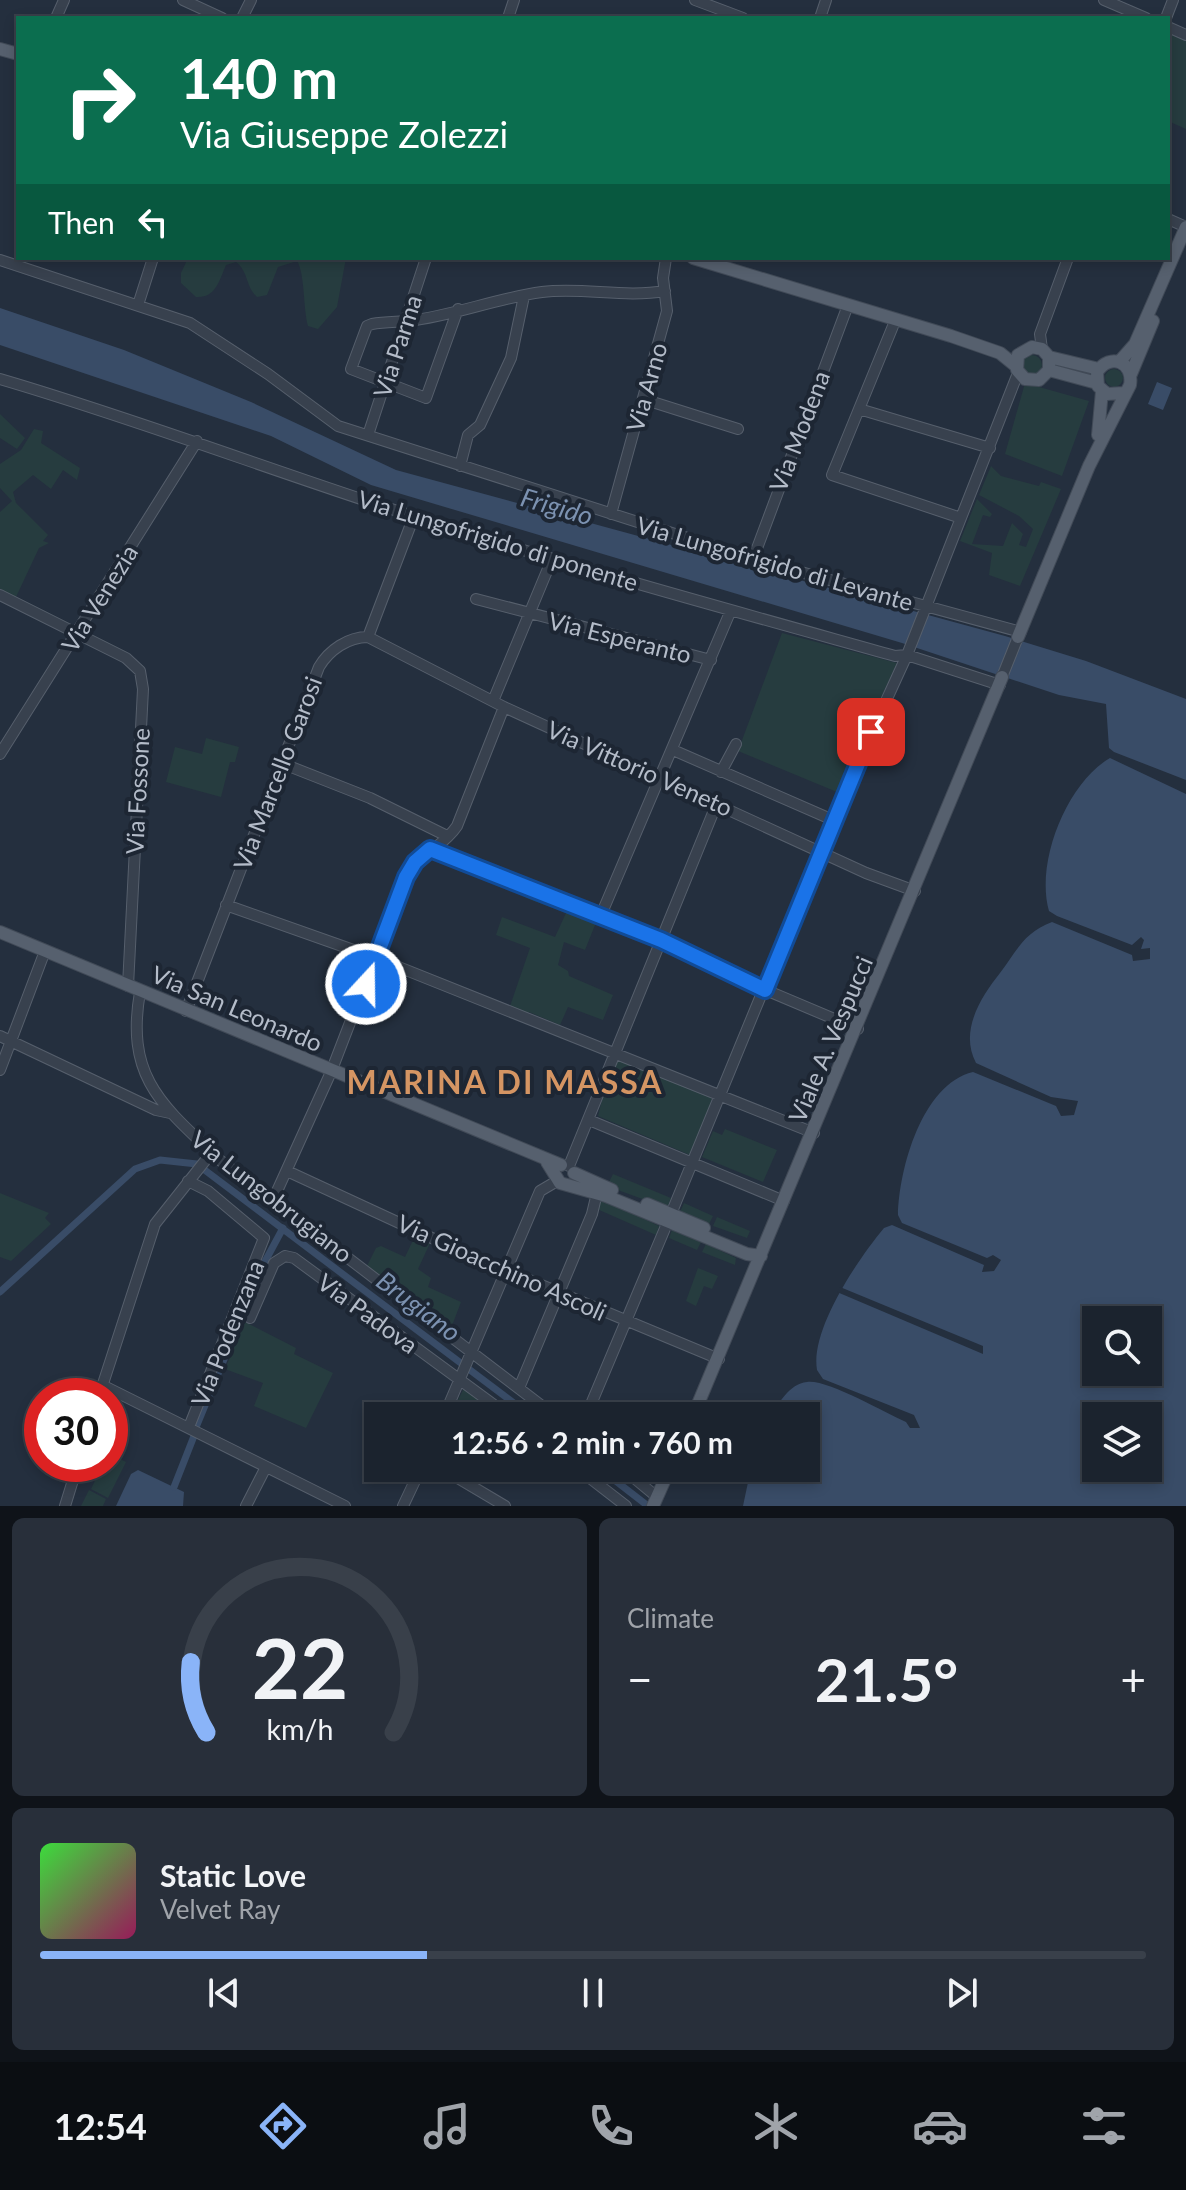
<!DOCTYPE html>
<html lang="en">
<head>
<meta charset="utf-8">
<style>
  :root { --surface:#1b232e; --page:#282f3a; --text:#f1f3f6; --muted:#a0a4aa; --line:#39404a; --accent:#8ab4f8 }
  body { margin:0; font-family:Lato,sans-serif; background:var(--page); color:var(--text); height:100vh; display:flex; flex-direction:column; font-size:30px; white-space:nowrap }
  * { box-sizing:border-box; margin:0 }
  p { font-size:26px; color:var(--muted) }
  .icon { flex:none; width:44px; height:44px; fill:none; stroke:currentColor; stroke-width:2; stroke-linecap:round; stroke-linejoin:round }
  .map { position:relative; height:1506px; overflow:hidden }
  .sheet { display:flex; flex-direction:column; gap:12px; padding:12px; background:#0f1319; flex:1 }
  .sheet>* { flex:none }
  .guide { position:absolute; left:16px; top:16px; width:1154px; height:244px; border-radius:0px; box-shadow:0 4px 12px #0003,0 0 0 2px var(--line); background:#0b6e4f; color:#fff; overflow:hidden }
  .tools { position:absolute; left:1082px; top:1306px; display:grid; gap:16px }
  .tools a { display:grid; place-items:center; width:80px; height:80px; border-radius:0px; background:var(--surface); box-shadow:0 4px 12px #0003,0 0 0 2px var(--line); font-size:40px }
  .speed { position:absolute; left:24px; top:1378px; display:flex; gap:16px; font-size:40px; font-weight:700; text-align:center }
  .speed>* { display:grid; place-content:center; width:104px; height:104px; border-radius:50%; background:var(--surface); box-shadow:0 4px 12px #0003,0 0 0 2px var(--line); line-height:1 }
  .speed .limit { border:12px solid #d22; background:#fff; color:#111 }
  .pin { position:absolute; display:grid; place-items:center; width:68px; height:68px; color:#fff; margin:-34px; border-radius:16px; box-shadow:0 4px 12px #0006 }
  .me { position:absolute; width:88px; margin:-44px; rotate:21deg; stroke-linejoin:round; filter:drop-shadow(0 0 6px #0008) }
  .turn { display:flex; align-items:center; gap:28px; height:168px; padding:0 32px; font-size:36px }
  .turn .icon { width:104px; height:104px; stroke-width:2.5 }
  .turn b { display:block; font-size:56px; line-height:68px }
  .then { display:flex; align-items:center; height:76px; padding:0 32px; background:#0003; gap:16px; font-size:30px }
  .big { font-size:60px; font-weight:700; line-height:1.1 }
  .sheet .card { flex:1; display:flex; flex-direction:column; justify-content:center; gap:12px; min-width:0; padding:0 28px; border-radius:12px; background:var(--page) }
  .sheet .dial { align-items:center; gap:0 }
  .dial svg { height:208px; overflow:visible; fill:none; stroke:var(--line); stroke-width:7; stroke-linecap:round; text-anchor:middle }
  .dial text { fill:var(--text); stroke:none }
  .song { display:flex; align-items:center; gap:24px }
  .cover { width:96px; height:96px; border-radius:12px; background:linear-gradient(135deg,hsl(120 70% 55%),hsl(330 70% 35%)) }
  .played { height:8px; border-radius:4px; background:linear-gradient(90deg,var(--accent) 35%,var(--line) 35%) }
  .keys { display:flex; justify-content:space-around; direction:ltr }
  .heat { display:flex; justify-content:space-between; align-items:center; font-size:44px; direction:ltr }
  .sheet .tiles { flex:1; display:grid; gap:12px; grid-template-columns:1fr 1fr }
  .card:last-child { grid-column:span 2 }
  .trip { position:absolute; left:364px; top:1402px; width:456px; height:80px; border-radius:0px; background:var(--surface); box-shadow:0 4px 12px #0003,0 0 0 2px var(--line); font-weight:700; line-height:80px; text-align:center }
  .tab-bar { display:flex; height:128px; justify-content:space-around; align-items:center; background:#0b0e12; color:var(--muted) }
  .tab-bar .icon { width:56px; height:56px }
  .tab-bar .selected { color:var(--accent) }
  .tab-bar b { font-size:36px; color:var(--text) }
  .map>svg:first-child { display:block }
  .green { fill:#263c3f }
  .water { fill:#394c67; fill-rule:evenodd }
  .pier { fill:#242f3e }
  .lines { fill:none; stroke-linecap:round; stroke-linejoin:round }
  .canal { stroke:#394c67; stroke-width:7 }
  .minor-casing { stroke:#565f6c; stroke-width:12 }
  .major-casing { stroke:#414a57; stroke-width:14 }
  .minor { stroke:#38414e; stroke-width:10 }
  .major { stroke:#56606e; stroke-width:12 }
  .route-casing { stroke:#114b97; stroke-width:20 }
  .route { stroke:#1a73e8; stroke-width:14 }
  .labels { text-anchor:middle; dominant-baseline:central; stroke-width:8; stroke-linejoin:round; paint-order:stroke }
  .street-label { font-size:24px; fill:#b4bcc9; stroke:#1d2633 }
  .water-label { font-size:26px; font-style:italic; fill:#7c92b1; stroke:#1d2633 }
  .district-label { font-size:32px; font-weight:bold; letter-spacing:2px; fill:#d59563; stroke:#1d2633 }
</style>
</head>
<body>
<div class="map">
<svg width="1186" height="1506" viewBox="0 0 1186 1506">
  <rect width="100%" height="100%" fill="#242f3e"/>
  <!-- green -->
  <path class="green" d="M1168,31L1186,38V129L1168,121Z
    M188,258H346L337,307L318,329L308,326C303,308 305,273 297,261L278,267L267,295L257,297C245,286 249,272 236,262L226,265C219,281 216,298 196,297L181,283V273Z
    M1022 365a10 10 0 1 1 20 0a10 10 0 1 1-20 0Z
    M1105 378a9 9 0 1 1 18 0a9 9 0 1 1-18 0Z
    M1025,383L1089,401L1062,476L1005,454Z
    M0,414L25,438L17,449L0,438Z
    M34,429L43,431L41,443L80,468L77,480L63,470L51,489L33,475L13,492L16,503L48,535L43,541L49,543L39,548L16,597L0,589V512L12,501L0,488V464L21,450Z
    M991,466L1001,476L1039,486L1041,482L1061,489L1020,586L989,575L992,553L960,541L977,499L992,514L990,517L983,515L972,544L1003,546L1012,523L1023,534L1019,545L1026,547L1033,529L1019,516L979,495Z
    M782,633L897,663L837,792L738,751Z
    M206,738L239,747L235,762H230L221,797L166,782L175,747L202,754Z
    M529,891L597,920L585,950L564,942L558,965L568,971L569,976L613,995L603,1020L568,1007L560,1025L529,1012L526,1015L509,1009L530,948L496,935L502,917L555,937L566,913L526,898Z
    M618,1060L674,1079L676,1084L690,1085L712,1097L706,1121L690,1155L598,1116L610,1067L616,1066Z
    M725,1129L777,1150L763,1182L702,1157L713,1131L722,1135Z
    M613,1174L671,1198L667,1208L607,1186Z
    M0,1193L49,1213L45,1218L51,1224L11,1261L0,1257Z
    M601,1199L659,1226L656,1235L597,1209Z
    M684,1203L713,1216L709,1224L680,1212Z
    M717,1217L750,1231L747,1238L713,1226Z
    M672,1230L701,1242L697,1250L669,1238Z
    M416,1234L431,1241L418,1269L431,1278L428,1287L461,1302L450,1331L366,1268L376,1248L381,1246L405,1257Z
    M706,1244L736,1258L735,1265L702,1252Z
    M698,1268L718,1276L712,1289L704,1286L696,1306L686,1301Z
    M245,1322L296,1348L294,1354L333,1373L306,1428L254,1406L263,1383L225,1369Z
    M464,1388L499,1416H450Z
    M110,1454L126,1462L108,1498L91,1489L103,1464H110Z
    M89,1490L106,1499L103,1506H81Z"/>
  <!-- water -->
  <path class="water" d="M0,308L124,350L251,402L396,470L1005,636L1086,661L1186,699V780L1114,752L1109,748L1106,704L1059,695L902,643L371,485L271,436L0,345Z
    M1157,382L1172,388L1163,410L1148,404Z
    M1110,758L1186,794V1506H743L751,1468H806V1416H771C779,1403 789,1384 807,1382C827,1379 885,1413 906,1422L910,1428H920L914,1415L823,1379L817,1370C810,1329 859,1258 884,1228L892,1225L984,1265L982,1272L994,1271L1001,1260L993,1255L987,1258L902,1223L898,1215C899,1169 922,1084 973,1072L1056,1106L1061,1116L1074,1115L1078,1101L1051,1097L976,1063C959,1031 981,997 1000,973C1017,951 1023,933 1052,922L1132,955L1133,961L1150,959V948L1141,949L1144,940L1141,937L1132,945L1057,916L1049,911C1035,862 1067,783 1110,758ZM1096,1320H1148V1372H1096ZM1096,1416H1148V1468H1096Z
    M138,1470L184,1492L183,1506H116L131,1474Z"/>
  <!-- pier -->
  <path class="pier" d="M840,1287L983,1346V1354L837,1292Z"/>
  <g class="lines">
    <!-- canal -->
    <path class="canal" d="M202,1168L531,1416
      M0,1292L135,1169L160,1160L197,1164
      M197,1425L262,1267L283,1228
      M599,1468L648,1506
      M174,1487L194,1436"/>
    <defs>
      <path id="minor" d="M183,0L222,18
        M695,0L743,18
        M1104,0L1146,18
        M56,18L64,0
        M242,18L251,0
        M508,18L514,0
        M820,18L826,0
        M1166,18L1173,0
        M1168,27L1186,35
        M1168,219L1186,227
        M0,260L190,323L268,374L338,426L753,559L1021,632
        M138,305L153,258
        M458,309L426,398L351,369L367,326L372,324C384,322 397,322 408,321C453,316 497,298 542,292C583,287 624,298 665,291
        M893,326L832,475L961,518
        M1042,349L1040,334L1068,258
        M0,379C140,420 275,472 413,516C573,567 734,611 895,656L907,655L1000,685
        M643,399L738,429
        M859,409L990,448
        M368,435L426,258
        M460,466L468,435L480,425L511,358L524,296
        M611,514L667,311L663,278L666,258
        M753,559L848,305
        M0,595L126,658L140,671L143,689L128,986
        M476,599L711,660
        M368,637L504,707L866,873L915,891
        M368,637L414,516
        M1002,677L1018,637
        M493,701L552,559
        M673,750L833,820
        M0,754L197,441
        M281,763L370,798L447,836
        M721,772L736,744
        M430,849L661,940L709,966L858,1029
        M226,905L376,958L814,1133
        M601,915L731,610
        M140,992C125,1079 163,1106 221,1161L555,1416
        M186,1011L319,667C329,650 348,637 368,637
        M0,1036L156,1110L170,1113
        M0,1070L45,951
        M589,1120L784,1201
        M569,1166L717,803
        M287,1171L462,1252L719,1359
        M188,1181L208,1191L264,1238L189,1427
        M273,1200L331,1072L406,877C419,855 444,846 457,826L504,707
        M671,1214L848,784L907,655L1018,373
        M250,1318L274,1263L285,1256L294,1258L509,1416
        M102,1385L345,1506
        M519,1388L592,1214L597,1193
        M99,1396L155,1224L212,1152
        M444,1416L540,1191L557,1181
        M586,1416L666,1226L672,1223
        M441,1468L505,1506
        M577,1468L626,1506
        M622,1468L657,1497
        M65,1506L78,1464
        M246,1506L266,1467
        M403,1506L421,1468"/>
      <path id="major" d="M0,49L18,54
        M693,258L951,336L1000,353L1016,366
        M1049,357V370L1039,380L1025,379L1017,370L1018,355L1032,347L1042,349L1049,357L1099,369
        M1120,361L1135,344L1186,227
        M1049,370L1097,383
        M1131,374L1153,321
        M1098,435L1102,391
        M1018,637L1089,466L1130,385C1134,362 1110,352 1097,372L1098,386L1107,394L1123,393
        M0,932L561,1165
        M547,1162L560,1183L606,1196L747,1254L761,1256
        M574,1173L612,1190
        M647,1204L704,1228
        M693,1416L1002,677
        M653,1506L670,1468"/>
    </defs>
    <!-- minor casing -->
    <use href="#minor" class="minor-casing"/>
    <!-- major casing -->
    <use href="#major" class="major-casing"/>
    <!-- minor -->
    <use href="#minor" class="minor"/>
    <!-- major -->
    <use href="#major" class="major"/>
  </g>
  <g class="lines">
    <defs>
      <path id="route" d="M366,984L406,877L415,862L430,849L661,940L765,990L871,732"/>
    </defs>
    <!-- route casing -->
    <use href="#route" class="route-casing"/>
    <!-- route -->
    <use href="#route" class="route"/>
  </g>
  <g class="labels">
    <!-- street labels -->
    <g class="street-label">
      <text transform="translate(397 346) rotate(-72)">Via Parma</text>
      <text transform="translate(646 387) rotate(-74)">Via Arno</text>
      <text transform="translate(799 431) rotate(-69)">Via Modena</text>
      <text transform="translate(498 540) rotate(17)">Via Lungofrigido di ponente</text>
      <text transform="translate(775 563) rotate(16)">Via Lungofrigido di Levante</text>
      <text transform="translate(99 598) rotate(-58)">Via Venezia</text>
      <text transform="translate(620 637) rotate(14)">Via Esperanto</text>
      <text transform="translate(640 768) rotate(24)">Via Vittorio Veneto</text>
      <text transform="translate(277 773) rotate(-69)">Via Marcello Garosi</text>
      <text transform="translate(137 791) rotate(-87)">Via Fossone</text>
      <text transform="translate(237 1008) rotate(23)">Via San Leonardo</text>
      <text transform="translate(830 1039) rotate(-67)">Viale A. Vespucci</text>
      <text transform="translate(272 1196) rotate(38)">Via Lungobrugiano</text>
      <text transform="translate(502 1267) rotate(24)">Via Gioacchino Ascoli</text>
      <text transform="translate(368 1313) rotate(36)">Via Padova</text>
      <text transform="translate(227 1333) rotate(-68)">Via Podenzana</text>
    </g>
    <!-- water labels -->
    <g class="water-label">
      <text transform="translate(557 506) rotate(16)">Frigido</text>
      <text transform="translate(419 1306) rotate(37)">Brugiano</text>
    </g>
    <!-- district labels -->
    <g class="district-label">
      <text x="505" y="1081">MARINA DI MASSA</text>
    </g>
  </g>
</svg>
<div class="tools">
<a><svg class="icon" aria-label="search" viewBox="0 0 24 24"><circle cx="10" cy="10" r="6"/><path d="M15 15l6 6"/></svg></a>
<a><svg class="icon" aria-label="layers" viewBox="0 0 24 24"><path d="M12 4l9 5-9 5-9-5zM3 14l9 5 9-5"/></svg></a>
</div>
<div class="speed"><div class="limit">30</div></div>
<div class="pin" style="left:871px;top:732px;background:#d93025"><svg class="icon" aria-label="arrive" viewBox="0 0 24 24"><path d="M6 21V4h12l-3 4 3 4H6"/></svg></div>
<svg class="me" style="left:366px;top:984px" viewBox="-20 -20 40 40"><circle r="17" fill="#1a73e8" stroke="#fff" stroke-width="3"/><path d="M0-11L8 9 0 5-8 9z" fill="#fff"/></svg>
<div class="trip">12:56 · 2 min · 760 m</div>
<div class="guide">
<div class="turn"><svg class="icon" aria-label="right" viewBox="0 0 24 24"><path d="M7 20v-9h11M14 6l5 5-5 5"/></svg><div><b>140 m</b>Via Giuseppe Zolezzi</div></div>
<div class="then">Then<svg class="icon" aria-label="left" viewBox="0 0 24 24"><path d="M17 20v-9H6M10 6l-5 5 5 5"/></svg></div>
</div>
</div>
<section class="sheet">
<div class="tiles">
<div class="card dial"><svg viewBox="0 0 100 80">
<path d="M14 69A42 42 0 1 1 86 69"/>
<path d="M14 69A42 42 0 0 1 8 42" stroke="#8ab4f8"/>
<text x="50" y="56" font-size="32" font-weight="700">22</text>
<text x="50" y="72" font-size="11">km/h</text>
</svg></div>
<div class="card"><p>Climate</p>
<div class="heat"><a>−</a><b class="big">21.5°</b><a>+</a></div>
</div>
<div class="card">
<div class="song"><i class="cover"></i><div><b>Static Love</b><p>Velvet Ray</p></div></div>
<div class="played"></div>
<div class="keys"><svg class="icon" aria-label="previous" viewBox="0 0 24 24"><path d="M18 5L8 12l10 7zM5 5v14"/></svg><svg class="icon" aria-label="pause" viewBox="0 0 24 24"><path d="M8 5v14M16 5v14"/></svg><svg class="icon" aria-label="next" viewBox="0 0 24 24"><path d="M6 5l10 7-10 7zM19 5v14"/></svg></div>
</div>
</div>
</section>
<nav class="tab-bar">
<b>12:54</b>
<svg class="icon selected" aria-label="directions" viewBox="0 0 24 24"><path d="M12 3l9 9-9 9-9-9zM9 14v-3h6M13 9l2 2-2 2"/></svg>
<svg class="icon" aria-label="music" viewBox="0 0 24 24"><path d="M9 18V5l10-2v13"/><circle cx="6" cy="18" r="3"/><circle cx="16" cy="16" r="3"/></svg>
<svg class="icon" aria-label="phone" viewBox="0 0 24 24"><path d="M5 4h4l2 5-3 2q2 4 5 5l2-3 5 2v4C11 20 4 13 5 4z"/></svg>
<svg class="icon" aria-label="climate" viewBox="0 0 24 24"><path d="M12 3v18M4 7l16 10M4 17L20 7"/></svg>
<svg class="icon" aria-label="car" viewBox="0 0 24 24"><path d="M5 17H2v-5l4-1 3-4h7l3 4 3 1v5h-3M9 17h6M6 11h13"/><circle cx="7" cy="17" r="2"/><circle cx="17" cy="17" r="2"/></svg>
<svg class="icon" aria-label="filters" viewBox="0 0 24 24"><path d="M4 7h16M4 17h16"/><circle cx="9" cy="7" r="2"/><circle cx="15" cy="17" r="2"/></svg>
</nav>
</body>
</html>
